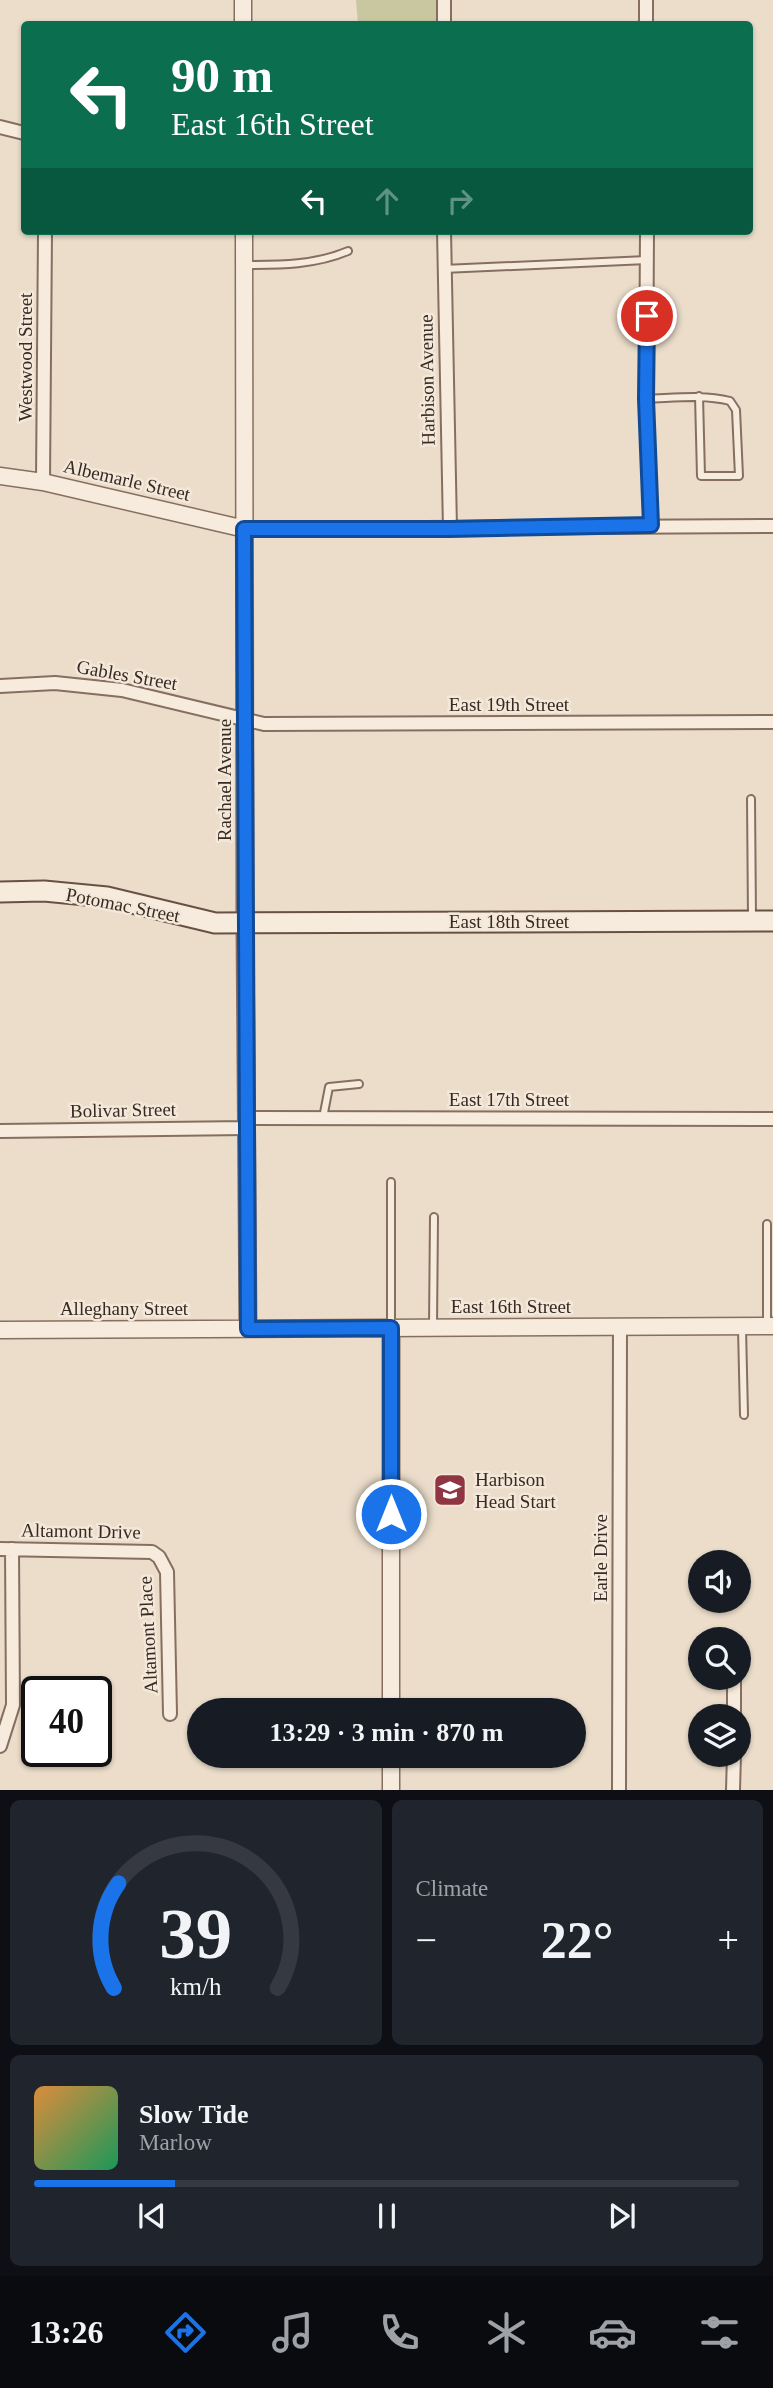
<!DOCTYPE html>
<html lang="en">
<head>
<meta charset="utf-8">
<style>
  :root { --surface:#171b24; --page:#20242c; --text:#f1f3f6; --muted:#9ea1a6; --line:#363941; --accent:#1a73e8 }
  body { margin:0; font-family:Georgia,serif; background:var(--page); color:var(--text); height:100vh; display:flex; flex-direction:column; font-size:26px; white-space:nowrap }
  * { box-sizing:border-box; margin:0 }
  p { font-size:23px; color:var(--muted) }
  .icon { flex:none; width:38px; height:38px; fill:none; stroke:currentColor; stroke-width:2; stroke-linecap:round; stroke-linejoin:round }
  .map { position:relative; height:1790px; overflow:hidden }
  .drawer { display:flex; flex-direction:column; gap:10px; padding:10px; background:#0d0f14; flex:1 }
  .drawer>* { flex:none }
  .hud { position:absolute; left:21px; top:21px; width:732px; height:214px; border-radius:7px; box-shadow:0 2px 5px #0004; background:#0b6e4f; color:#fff; overflow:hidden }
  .controls { position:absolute; left:688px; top:1550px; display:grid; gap:14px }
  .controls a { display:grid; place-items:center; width:63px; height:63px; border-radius:50%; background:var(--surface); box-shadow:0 2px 5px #0004; font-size:35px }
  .speed { position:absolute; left:21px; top:1676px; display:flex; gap:14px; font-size:35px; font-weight:700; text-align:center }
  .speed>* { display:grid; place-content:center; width:91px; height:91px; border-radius:50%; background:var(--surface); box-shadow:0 2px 5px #0004; line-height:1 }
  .speed .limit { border:4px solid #111; border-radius:10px; background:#fff; color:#111 }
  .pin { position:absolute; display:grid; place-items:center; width:60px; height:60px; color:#fff; margin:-30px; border:4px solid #fff; border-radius:50%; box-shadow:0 2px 7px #0007 }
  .me { position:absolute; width:77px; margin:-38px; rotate:0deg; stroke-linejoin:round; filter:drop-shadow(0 0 5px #0008) }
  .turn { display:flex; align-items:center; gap:24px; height:147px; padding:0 35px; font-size:32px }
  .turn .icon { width:91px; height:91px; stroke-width:2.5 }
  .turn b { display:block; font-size:49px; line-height:60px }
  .lanes { display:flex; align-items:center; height:66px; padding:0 35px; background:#0003; justify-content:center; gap:35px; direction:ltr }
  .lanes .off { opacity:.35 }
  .big { font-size:52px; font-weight:700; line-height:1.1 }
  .drawer .tile { flex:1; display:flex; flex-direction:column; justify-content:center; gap:10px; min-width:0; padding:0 24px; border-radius:10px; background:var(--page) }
  .drawer .dial { align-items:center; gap:0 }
  .dial svg { height:182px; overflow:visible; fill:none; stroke:var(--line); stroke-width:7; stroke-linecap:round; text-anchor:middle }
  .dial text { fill:var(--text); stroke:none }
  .song { display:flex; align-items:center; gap:21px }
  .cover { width:84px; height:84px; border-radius:10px; background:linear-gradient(135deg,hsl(30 70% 55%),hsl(150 70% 35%)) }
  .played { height:7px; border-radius:4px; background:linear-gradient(90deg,var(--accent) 20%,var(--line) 20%) }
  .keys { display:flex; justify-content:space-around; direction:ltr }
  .heat { display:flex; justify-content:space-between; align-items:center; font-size:38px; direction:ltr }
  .drawer .tiles { flex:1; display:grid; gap:10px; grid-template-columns:1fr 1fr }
  .tile:last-child { grid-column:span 2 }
  .trip { position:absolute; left:187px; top:1698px; width:399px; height:70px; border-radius:35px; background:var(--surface); box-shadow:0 2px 5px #0004; font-weight:700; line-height:70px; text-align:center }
  .menu { display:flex; height:112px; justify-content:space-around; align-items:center; background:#090b0e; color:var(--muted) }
  .menu .icon { width:49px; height:49px }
  .menu .active { color:var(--accent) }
  .menu b { font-size:32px; color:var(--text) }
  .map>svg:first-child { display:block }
  .green { fill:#c8c79f }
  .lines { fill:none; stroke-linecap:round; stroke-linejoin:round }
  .service-casing { stroke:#866f60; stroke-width:10 }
  .minor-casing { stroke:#866f60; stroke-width:16 }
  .tertiary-casing { stroke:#866f60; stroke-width:19 }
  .secondary-casing { stroke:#685043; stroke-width:23 }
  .service { stroke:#f6ebdd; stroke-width:6 }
  .minor { stroke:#f6ebdd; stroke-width:12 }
  .tertiary { stroke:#f6ebdd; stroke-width:16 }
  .secondary { stroke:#f6ebdd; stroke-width:19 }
  .route-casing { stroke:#114b97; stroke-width:18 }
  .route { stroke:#1a73e8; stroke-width:12 }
  .labels { text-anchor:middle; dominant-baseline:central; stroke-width:5; stroke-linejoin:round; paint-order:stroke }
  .street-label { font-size:19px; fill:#382a22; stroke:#f3e8d9 }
  .poi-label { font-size:19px; fill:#382a22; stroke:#f3e8d9; text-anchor:start }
</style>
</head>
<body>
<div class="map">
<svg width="773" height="1790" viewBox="0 0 773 1790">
  <rect width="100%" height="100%" fill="#ebddca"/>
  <!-- green -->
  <path class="green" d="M356,0H436V24H358Z"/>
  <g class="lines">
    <defs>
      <path id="service" d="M246,265C281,265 315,265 348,251
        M443,269L647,260
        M646,399C675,398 702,394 730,401L736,410L739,476H701L699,396
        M751,799L752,919
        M323,1118L329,1087L359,1084
        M391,1182V1326
        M767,1324V1224
        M433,1327L434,1217
        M742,1328L744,1415"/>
      <path id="minor" d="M646,0V24
        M444,24V0
        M0,127L24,133
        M444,231L450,529
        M647,231L646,399L651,525
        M43,482L45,231
        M245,529L773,526
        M0,686L55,683L122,690L264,724L773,722
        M246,1118L773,1119
        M0,1131L246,1128
        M0,1549L152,1552L159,1557L167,1572L170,1714
        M734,1717V1678
        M0,1746L13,1705L12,1549
        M619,1790L620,1327
        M733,1790L734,1755"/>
      <path id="tertiary" d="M243,0V24
        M244,231L245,924L248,1329
        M0,476L43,482L245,529
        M0,1330L773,1326
        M391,1710V1328
        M391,1790V1755"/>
      <path id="secondary" d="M0,892L44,891L107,897L215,923L773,921"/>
    </defs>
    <!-- service casing -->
    <use href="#service" class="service-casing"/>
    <!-- minor casing -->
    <use href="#minor" class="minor-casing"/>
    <!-- tertiary casing -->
    <use href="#tertiary" class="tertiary-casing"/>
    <!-- secondary casing -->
    <use href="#secondary" class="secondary-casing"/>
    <!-- service -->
    <use href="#service" class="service"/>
    <!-- minor -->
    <use href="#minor" class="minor"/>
    <!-- tertiary -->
    <use href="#tertiary" class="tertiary"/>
    <!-- secondary -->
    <use href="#secondary" class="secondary"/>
  </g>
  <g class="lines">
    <defs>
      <path id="route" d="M391,1514V1328L248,1329L244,529H450L651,525L646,399L647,316"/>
    </defs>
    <!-- route casing -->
    <use href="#route" class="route-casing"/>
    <!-- route -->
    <use href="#route" class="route"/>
  </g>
  <!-- icons -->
  <defs>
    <symbol id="school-square" viewBox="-11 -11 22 22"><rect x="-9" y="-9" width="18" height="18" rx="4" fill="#8f3642" stroke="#f3e8d9"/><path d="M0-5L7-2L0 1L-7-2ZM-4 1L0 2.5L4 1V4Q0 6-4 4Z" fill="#fff"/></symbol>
  </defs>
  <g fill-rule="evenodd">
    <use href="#school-square" x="431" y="1471" width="38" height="38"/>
  </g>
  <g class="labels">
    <!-- street labels -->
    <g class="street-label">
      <text transform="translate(25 357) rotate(-90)">Westwood Street</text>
      <text transform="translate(427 380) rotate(-91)">Harbison Avenue</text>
      <text transform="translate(127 480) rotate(13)">Albemarle Street</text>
      <text transform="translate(127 675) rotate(10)">Gables Street</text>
      <text x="509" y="704">East 19th Street</text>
      <text transform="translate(224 780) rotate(-90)">Rachael Avenue</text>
      <text transform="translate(123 905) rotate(11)">Potomac Street</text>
      <text x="509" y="921">East 18th Street</text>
      <text x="509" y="1099">East 17th Street</text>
      <text transform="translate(123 1110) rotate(-1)">Bolivar Street</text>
      <text x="511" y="1306">East 16th Street</text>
      <text x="124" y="1308">Alleghany Street</text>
      <text transform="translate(81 1531) rotate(1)">Altamont Drive</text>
      <text transform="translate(600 1558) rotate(-90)">Earle Drive</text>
      <text transform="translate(148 1635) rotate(-93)">Altamont Place</text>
    </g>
    <!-- poi labels -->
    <g class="poi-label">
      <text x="475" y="1479">Harbison<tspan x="475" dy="22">Head Start</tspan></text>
    </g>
  </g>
</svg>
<div class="controls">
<a><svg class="icon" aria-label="sound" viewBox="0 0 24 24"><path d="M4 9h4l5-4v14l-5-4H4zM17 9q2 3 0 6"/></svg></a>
<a><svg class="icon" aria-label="search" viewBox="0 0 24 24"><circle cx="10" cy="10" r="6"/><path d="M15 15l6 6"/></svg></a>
<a><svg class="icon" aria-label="layers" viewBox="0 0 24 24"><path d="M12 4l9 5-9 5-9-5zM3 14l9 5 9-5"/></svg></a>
</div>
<div class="speed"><div class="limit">40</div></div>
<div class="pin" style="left:647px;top:316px;background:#d93025"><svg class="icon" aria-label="arrive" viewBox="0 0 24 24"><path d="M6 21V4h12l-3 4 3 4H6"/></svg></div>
<svg class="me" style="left:391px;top:1514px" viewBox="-20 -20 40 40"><circle r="17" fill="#1a73e8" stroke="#fff" stroke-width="3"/><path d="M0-11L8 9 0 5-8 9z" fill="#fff"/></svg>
<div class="trip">13:29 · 3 min · 870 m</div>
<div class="hud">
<div class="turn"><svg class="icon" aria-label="left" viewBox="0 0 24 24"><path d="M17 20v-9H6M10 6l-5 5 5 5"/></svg><div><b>90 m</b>East 16th Street</div></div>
<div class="lanes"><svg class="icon" aria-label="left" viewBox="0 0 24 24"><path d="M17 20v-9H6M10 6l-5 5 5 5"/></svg><svg class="icon off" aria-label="ahead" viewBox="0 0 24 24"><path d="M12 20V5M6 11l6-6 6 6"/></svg><svg class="icon off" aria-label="right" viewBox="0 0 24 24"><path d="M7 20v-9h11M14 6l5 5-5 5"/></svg></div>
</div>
</div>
<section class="drawer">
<div class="tiles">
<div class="tile dial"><svg viewBox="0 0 100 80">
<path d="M14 69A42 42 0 1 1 86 69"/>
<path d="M14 69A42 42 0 0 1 16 23" stroke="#1a73e8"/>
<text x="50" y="56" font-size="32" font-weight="700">39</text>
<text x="50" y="72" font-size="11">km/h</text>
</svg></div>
<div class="tile"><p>Climate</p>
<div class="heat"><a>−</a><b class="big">22°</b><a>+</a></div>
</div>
<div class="tile">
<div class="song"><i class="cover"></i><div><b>Slow Tide</b><p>Marlow</p></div></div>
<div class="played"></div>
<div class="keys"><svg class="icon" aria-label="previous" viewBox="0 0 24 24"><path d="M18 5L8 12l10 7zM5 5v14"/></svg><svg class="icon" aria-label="pause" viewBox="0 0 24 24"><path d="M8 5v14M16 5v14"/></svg><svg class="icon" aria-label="next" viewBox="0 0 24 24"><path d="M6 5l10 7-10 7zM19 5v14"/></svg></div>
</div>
</div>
</section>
<nav class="menu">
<b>13:26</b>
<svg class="icon active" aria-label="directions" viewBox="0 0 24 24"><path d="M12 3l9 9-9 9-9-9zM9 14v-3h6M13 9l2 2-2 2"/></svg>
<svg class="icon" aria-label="music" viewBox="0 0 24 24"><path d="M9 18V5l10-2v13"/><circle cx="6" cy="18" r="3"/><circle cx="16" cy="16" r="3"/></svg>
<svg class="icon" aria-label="phone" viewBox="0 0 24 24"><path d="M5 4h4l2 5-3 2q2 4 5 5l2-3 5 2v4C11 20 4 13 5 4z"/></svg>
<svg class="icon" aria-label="climate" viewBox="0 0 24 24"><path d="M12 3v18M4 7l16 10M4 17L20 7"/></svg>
<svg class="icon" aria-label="car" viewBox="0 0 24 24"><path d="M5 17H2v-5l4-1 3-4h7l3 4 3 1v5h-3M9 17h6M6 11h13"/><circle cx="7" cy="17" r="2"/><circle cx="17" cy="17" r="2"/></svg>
<svg class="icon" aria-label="filters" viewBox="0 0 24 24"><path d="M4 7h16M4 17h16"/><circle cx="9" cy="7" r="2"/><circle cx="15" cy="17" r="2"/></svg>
</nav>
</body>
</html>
